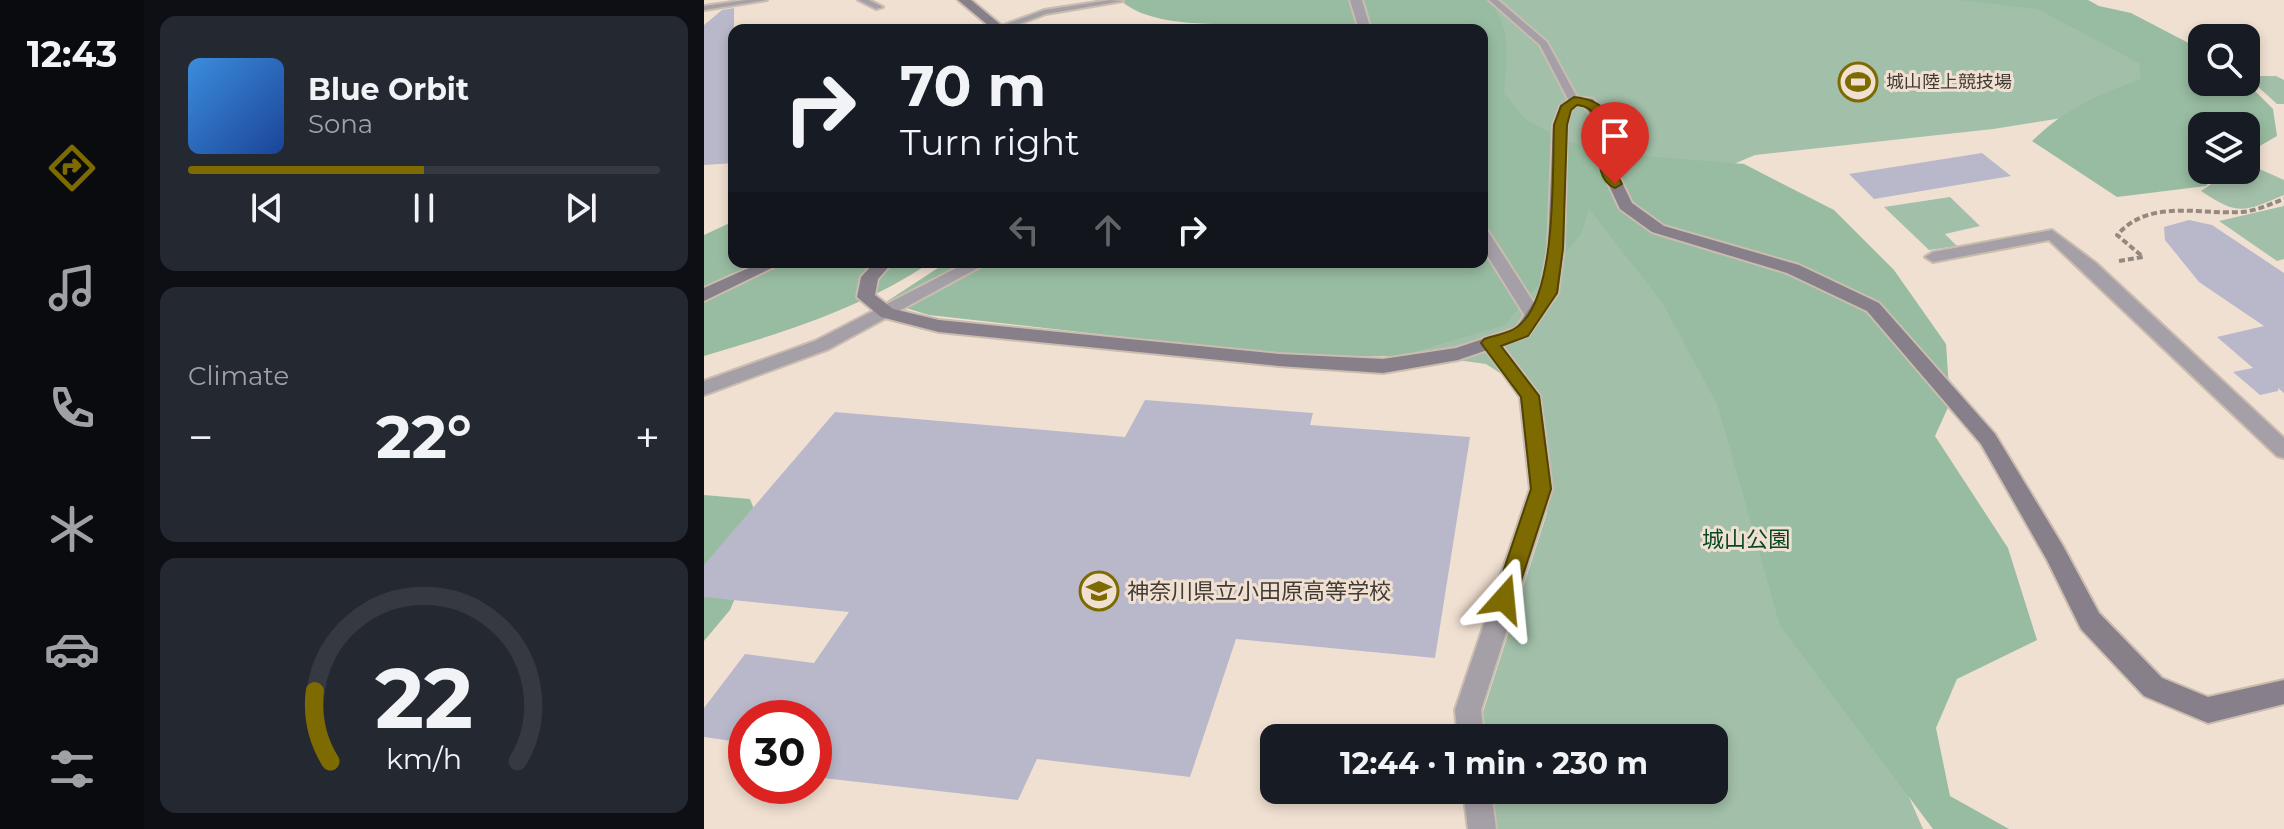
<!DOCTYPE html>
<html lang="en">
<head>
<meta charset="utf-8">
<style>
  :root { --surface:#171b24; --page:#242831; --text:#f1f3f6; --muted:#9ea1a6; --line:#363941; --accent:#7d6a01 }
  body { margin:0; font-family:Montserrat,"Noto Sans JP",sans-serif; background:var(--page); color:var(--text); height:100vh; display:flex; flex-direction:column; font-size:30px; white-space:nowrap }
  * { box-sizing:border-box; margin:0 }
  p { font-size:26px; color:var(--muted) }
  .icon { flex:none; width:44px; height:44px; fill:none; stroke:currentColor; stroke-width:2; stroke-linecap:round; stroke-linejoin:round }
  .map { position:relative; flex:1; overflow:hidden }
  .sheet { display:flex; flex-direction:column; gap:16px; padding:16px; background:#0d0f14; width:560px }
  .sheet>* { flex:none }
  .banner { position:absolute; left:24px; top:24px; width:760px; height:244px; border-radius:16px; box-shadow:0 4px 12px #0003; background:#171b24; color:var(--text); overflow:hidden }
  .buttons { position:absolute; left:1484px; top:24px; display:grid; gap:16px }
  .buttons a { display:grid; place-items:center; width:72px; height:72px; border-radius:16px; background:var(--surface); box-shadow:0 4px 12px #0003; font-size:40px }
  .speed { position:absolute; left:24px; top:700px; display:flex; gap:16px; font-size:40px; font-weight:700; text-align:center }
  .speed>* { display:grid; place-content:center; width:104px; height:104px; border-radius:50%; background:var(--surface); box-shadow:0 4px 12px #0003; line-height:1 }
  .speed .limit { border:12px solid #d22; background:#fff; color:#111 }
  .pin { position:absolute; display:grid; place-items:center; width:68px; height:68px; color:#fff; margin:-82px -34px; border-radius:50% 50% 50% 0; rotate:-45deg; box-shadow:0 0 8px #0007 }
  .pin .icon { rotate:45deg }
  .me { position:absolute; width:88px; margin:-44px; rotate:18deg; stroke-linejoin:round; filter:drop-shadow(0 0 6px #0008) }
  .turn { display:flex; align-items:center; gap:28px; height:168px; padding:0 40px; font-size:36px }
  .turn .icon { width:104px; height:104px; stroke-width:2.5 }
  .turn b { display:block; font-size:56px; line-height:68px }
  .lanes { display:flex; align-items:center; height:76px; padding:0 40px; background:#0003; justify-content:center; gap:40px; direction:ltr }
  .lanes .off { opacity:.35 }
  .big { font-size:60px; font-weight:700; line-height:1.1 }
  .sheet .widget { flex:1; display:flex; flex-direction:column; justify-content:center; gap:12px; min-width:0; padding:0 28px; border-radius:16px; background:var(--page) }
  .sheet .dial { align-items:center; gap:0 }
  .dial svg { height:208px; overflow:visible; fill:none; stroke:var(--line); stroke-width:7; stroke-linecap:round; text-anchor:middle }
  .dial text { fill:var(--text); stroke:none }
  .song { display:flex; align-items:center; gap:24px }
  .cover { width:96px; height:96px; border-radius:12px; background:linear-gradient(135deg,hsl(210 70% 55%),hsl(220 70% 35%)) }
  .played { height:8px; border-radius:4px; background:linear-gradient(90deg,var(--accent) 50%,var(--line) 50%) }
  .keys { display:flex; justify-content:space-around; direction:ltr }
  .heat { display:flex; justify-content:space-between; align-items:center; font-size:44px; direction:ltr }
  .trip { position:absolute; left:556px; top:724px; width:468px; height:80px; border-radius:16px; background:var(--surface); box-shadow:0 4px 12px #0003; font-weight:700; line-height:80px; text-align:center }
  main { display:flex; flex:1; min-height:0 }
  .menu { display:flex; flex-direction:column; width:144px; justify-content:space-around; align-items:center; background:#090b0e; color:var(--muted) }
  .menu .icon { width:56px; height:56px }
  .menu .current { color:var(--accent) }
  .menu b { font-size:36px; color:var(--text) }
  .map>svg:first-child { display:block }
  .green { fill:#a2bfa9 }
  .forest { fill:#98bca1 }
  .building { fill:#b9b8ca }
  .lines { fill:none; stroke-linecap:round; stroke-linejoin:round }
  .lane-casing { stroke:#cabcaf; stroke-width:4 }
  .street-casing { stroke:#cabcaf; stroke-width:4 }
  .secondary-casing { stroke:#cabcaf; stroke-width:4 }
  .path { stroke:#94897f; stroke-width:4; stroke-dasharray:6 3; stroke-linecap:butt }
  .lane { fill:#a5a0a7; fill-rule:evenodd }
  .street { fill:#a5a0a7; fill-rule:evenodd }
  .secondary { fill:#877f89; fill-rule:evenodd }
  .route { fill:#7d6a01; stroke:#514501; stroke-width:2 }
  .labels { text-anchor:middle; dominant-baseline:central; stroke-width:6; stroke-linejoin:round; paint-order:stroke }
  .far-poi-label { font-size:18px; fill:#413b35; stroke:#f0e0d1; text-anchor:start }
  .park-label { font-size:22px; fill:#094724; stroke:#f0e0d1 }
  .poi-label { font-size:22px; fill:#413b35; stroke:#f0e0d1; text-anchor:start }
</style>
</head>
<body>
<main>
<nav class="menu">
<b>12:43</b>
<svg class="icon current" aria-label="directions" viewBox="0 0 24 24"><path d="M12 3l9 9-9 9-9-9zM9 14v-3h6M13 9l2 2-2 2"/></svg>
<svg class="icon" aria-label="music" viewBox="0 0 24 24"><path d="M9 18V5l10-2v13"/><circle cx="6" cy="18" r="3"/><circle cx="16" cy="16" r="3"/></svg>
<svg class="icon" aria-label="phone" viewBox="0 0 24 24"><path d="M5 4h4l2 5-3 2q2 4 5 5l2-3 5 2v4C11 20 4 13 5 4z"/></svg>
<svg class="icon" aria-label="climate" viewBox="0 0 24 24"><path d="M12 3v18M4 7l16 10M4 17L20 7"/></svg>
<svg class="icon" aria-label="car" viewBox="0 0 24 24"><path d="M5 17H2v-5l4-1 3-4h7l3 4 3 1v5h-3M9 17h6M6 11h13"/><circle cx="7" cy="17" r="2"/><circle cx="17" cy="17" r="2"/></svg>
<svg class="icon" aria-label="filters" viewBox="0 0 24 24"><path d="M4 7h16M4 17h16"/><circle cx="9" cy="7" r="2"/><circle cx="15" cy="17" r="2"/></svg>
</nav>
<section class="sheet">
<div class="widget">
<div class="song"><i class="cover"></i><div><b>Blue Orbit</b><p>Sona</p></div></div>
<div class="played"></div>
<div class="keys"><svg class="icon" aria-label="previous" viewBox="0 0 24 24"><path d="M18 5L8 12l10 7zM5 5v14"/></svg><svg class="icon" aria-label="pause" viewBox="0 0 24 24"><path d="M8 5v14M16 5v14"/></svg><svg class="icon" aria-label="next" viewBox="0 0 24 24"><path d="M6 5l10 7-10 7zM19 5v14"/></svg></div>
</div>
<div class="widget"><p>Climate</p>
<div class="heat"><a>−</a><b class="big">22°</b><a>+</a></div>
</div>
<div class="widget dial"><svg viewBox="0 0 100 80">
<path d="M14 69A42 42 0 1 1 86 69"/>
<path d="M14 69A42 42 0 0 1 8 42" stroke="#7d6a01"/>
<text x="50" y="56" font-size="32" font-weight="700">22</text>
<text x="50" y="72" font-size="11">km/h</text>
</svg></div>
</section>
<div class="map">
<svg width="1580" height="829" viewBox="0 0 1580 829">
  <rect width="100%" height="100%" fill="#f0e0d1"/>
  <!-- green -->
  <path class="green" d="M512,0H1333L1462,61L1467,101L1289,129L1051,155L987,182L1201,788L1219,829H792L788,790H1010V738H782L779,712L843,513L836,399L782,364L295,297L778,262V30Z
    M1542,76H1572L1580,80V104H1573Z
    M1542,163L1580,180V195C1540,212 1534,216 1497,191L1528,170H1542Z
    M1246,197L1276,226L1241,234L1253,246L1225,250L1180,207Z
    M1580,206V259L1573,261L1515,221Z"/>
  <!-- forest -->
  <path class="forest" d="M416,0H785C809,32 803,55 800,93L822,120L858,139L904,153L1040,164L1130,210L1190,270L1242,344L1246,403L1231,436L1304,548L1333,640L1253,679L1232,728L1246,796L1305,829H1229L1076,626L1014,406L958,302L885,209L877,234L801,325L696,356L624,357L499,346L225,315L182,302L243,262H778V30H561L558,25C518,23 447,29 416,0Z
    M1254,0H1384L1395,6L1427,13L1498,50V82H1542L1569,109L1573,136L1542,154V126H1498V170H1516L1502,186L1413,197L1328,141C1364,107 1391,96 1437,79L1435,63L1334,9Z
    M30,221V262H227C159,308 78,333 0,356V235Z
    M0,495L46,499L59,532L26,610L0,641Z"/>
  <!-- building -->
  <path class="building" d="M30,8V163L0,165V25L18,10Z
    M1278,153L1307,176L1170,199L1145,174Z
    M1485,220L1508,225L1580,273V393L1574,388V391L1556,395L1529,372L1549,368L1513,337L1560,326L1495,282L1461,240L1460,227Z
    M441,400L609,413L606,425L766,437L731,658L532,639L486,777L333,759L314,800L110,777V718H42V743L0,737V708L41,654L110,663L145,612L0,597V565L131,412L421,437Z"/>
  <g class="lines">
    <defs>
      <path id="lane" d="M42,0H63L0,10V6Z
        M154,0H165L179,7L172,9Z
        M406,0L419,1L342,14L299,30L292,28L340,10Z
        M785,0H794L843,42L875,101L873,103L865,101L836,45Z"/>
      <path id="street" d="M646,0H658L667,30H655Z
        M778,229L784,231L835,311L838,315L835,319H823L778,247Z
        M1348,230L1392,263L1580,438V458L1573,456L1345,240L1229,262L1221,257L1229,252Z
        M264,262H285L125,349L0,395V381L111,341Z
        M786,337L793,339L836,396L848,489L777,710L780,738H754L751,710L826,489L816,397L777,343Z
        M759,790H787L792,829H764Z"/>
      <path id="secondary" d="M254,0H267L303,30H290Z
        M870,97L889,99L908,123V162L928,203L960,226L1095,265L1175,303L1291,434L1359,546L1395,613L1458,678L1504,697L1580,680V704L1504,723L1440,696L1377,629L1343,560L1277,444L1163,311L1083,273L948,232L916,209L894,162V123L880,106L873,105L867,110L863,125L860,248L854,293L824,336L754,360L679,373L575,366L235,332L177,317L153,297L157,277L171,262H189L174,279L171,295L189,309L235,320L575,354L679,359L752,348L812,328L836,293L844,248L849,125L856,106Z
        M58,262H80L0,301V288Z"/>
    </defs>
    <!-- lane casing -->
    <use href="#lane" class="lane-casing"/>
    <!-- street casing -->
    <use href="#street" class="street-casing"/>
    <!-- secondary casing -->
    <use href="#secondary" class="secondary-casing"/>
    <!-- path -->
    <path class="path" d="M1415,261L1439,257L1413,235C1446,198 1495,215 1538,212C1552,211 1566,204 1580,199"/>
    <!-- lane -->
    <use href="#lane" class="lane"/>
    <!-- street -->
    <use href="#street" class="street"/>
    <!-- secondary -->
    <use href="#secondary" class="secondary"/>
  </g>
  <!-- route -->
  <path class="route" d="M870,97C916,102 902,128 907,160C909,168 914,177 918,184L911,188C877,174 915,109 873,105L867,110L863,125L859,248L853,293L824,336L797,346L835,396L847,489L811,599L808,606L800,609L793,606L790,599L827,489L817,397L777,343L780,339C789,336 801,334 810,329C854,304 848,173 850,125L857,106Z"/>
  <!-- icons -->
  <defs>
    <symbol id="stadium-ring" viewBox="-11 -11 22 22"><circle r="9.5" fill="#f0e0d1" stroke="#7d6a01" stroke-width="1.5"/><path d="M0-5a6.5 5 0 1 0 0 10a6.5 5 0 1 0 0-10ZM-3.5-1.8h7v3.6h-7Z" fill="#7d6a01"/></symbol>
    <symbol id="school-ring" viewBox="-11 -11 22 22"><circle r="9.5" fill="#f0e0d1" stroke="#7d6a01" stroke-width="1.5"/><path d="M0-5L7-2L0 1L-7-2ZM-4 1L0 2.5L4 1V4Q0 6-4 4Z" fill="#7d6a01"/></symbol>
  </defs>
  <g fill-rule="evenodd">
    <use href="#stadium-ring" x="1132" y="60" width="44" height="44"/>
    <use href="#school-ring" x="373" y="569" width="44" height="44"/>
  </g>
  <g class="labels">
    <!-- far-poi labels -->
    <g class="far-poi-label">
      <text x="1182" y="82">城山陸上競技場</text>
    </g>
    <!-- park labels -->
    <g class="park-label">
      <text x="1042" y="539">城山公園</text>
    </g>
    <!-- poi labels -->
    <g class="poi-label">
      <text x="423" y="591">神奈川県立小田原高等学校</text>
    </g>
  </g>
</svg>
<div class="buttons">
<a><svg class="icon" aria-label="search" viewBox="0 0 24 24"><circle cx="10" cy="10" r="6"/><path d="M15 15l6 6"/></svg></a>
<a><svg class="icon" aria-label="layers" viewBox="0 0 24 24"><path d="M12 4l9 5-9 5-9-5zM3 14l9 5 9-5"/></svg></a>
</div>
<div class="speed"><div class="limit">30</div></div>
<div class="pin" style="left:911px;top:184px;background:#d93025"><svg class="icon" aria-label="arrive" viewBox="0 0 24 24"><path d="M6 21V4h12l-3 4 3 4H6"/></svg></div>
<svg class="me" style="left:800px;top:599px" viewBox="-20 -20 40 40"><path d="M0-17L14 15 0 8-14 15z" fill="#7d6a01" stroke="#fff" stroke-width="4"/></svg>
<div class="trip">12:44 · 1 min · 230 m</div>
<div class="banner">
<div class="turn"><svg class="icon" aria-label="right" viewBox="0 0 24 24"><path d="M7 20v-9h11M14 6l5 5-5 5"/></svg><div><b>70 m</b>Turn right</div></div>
<div class="lanes"><svg class="icon off" aria-label="left" viewBox="0 0 24 24"><path d="M17 20v-9H6M10 6l-5 5 5 5"/></svg><svg class="icon off" aria-label="ahead" viewBox="0 0 24 24"><path d="M12 20V5M6 11l6-6 6 6"/></svg><svg class="icon" aria-label="right" viewBox="0 0 24 24"><path d="M7 20v-9h11M14 6l5 5-5 5"/></svg></div>
</div>
</div>
</main>
</body>
</html>
